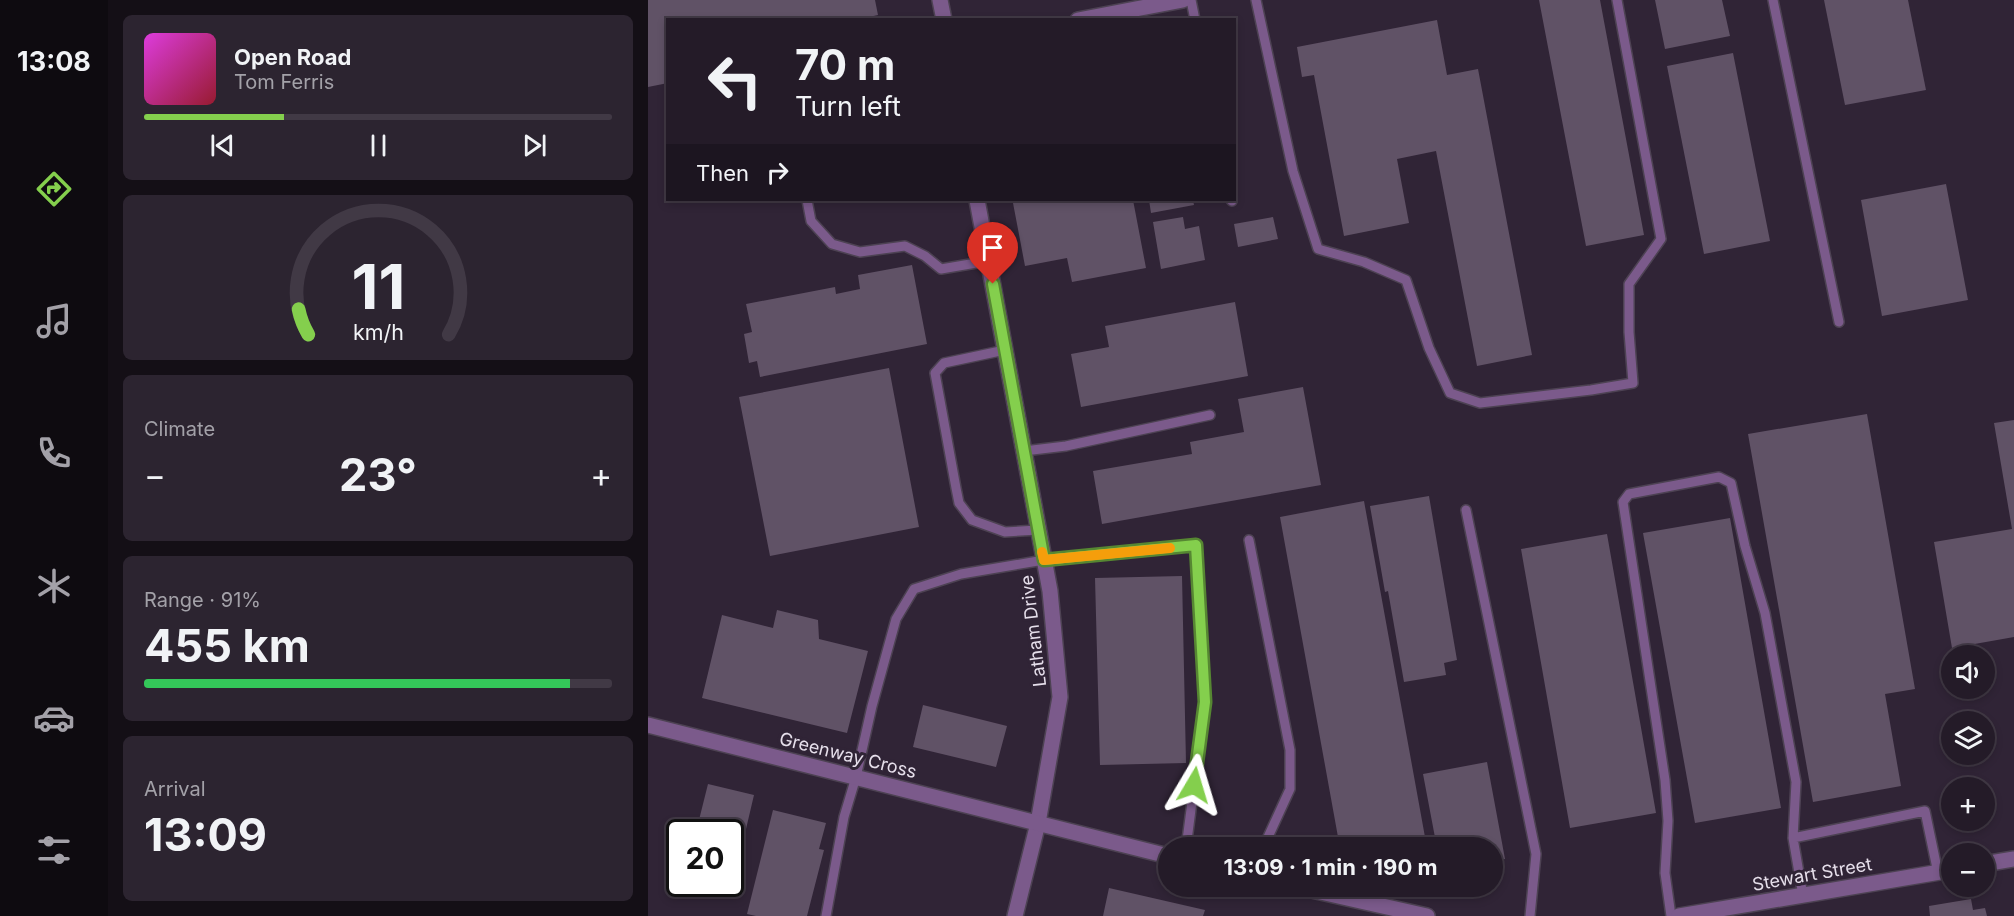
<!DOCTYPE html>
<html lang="en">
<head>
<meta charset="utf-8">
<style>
  :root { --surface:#241b28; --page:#2c2430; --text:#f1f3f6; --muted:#a3a1a8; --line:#413945; --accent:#84cf4d }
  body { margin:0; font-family:Inter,sans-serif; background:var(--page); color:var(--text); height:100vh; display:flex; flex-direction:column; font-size:22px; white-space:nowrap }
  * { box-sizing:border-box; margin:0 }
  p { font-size:20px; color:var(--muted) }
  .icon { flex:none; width:33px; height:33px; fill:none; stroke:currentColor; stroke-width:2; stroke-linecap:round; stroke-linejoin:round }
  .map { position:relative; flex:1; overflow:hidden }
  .panel { display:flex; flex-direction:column; gap:15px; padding:15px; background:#140f16; width:540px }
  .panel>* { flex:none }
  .guide { position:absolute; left:18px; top:18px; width:570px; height:183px; border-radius:0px; box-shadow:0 3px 9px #0003,0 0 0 2px var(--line); background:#241b28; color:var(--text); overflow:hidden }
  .tools { position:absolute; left:1293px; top:645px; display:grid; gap:12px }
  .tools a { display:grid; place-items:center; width:54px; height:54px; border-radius:50%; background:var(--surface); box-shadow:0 3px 9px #0003,0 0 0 2px var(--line); font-size:30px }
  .speed { position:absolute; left:18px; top:819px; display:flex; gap:12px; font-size:30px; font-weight:700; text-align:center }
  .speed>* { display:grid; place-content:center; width:78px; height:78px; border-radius:50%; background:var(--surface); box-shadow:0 3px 9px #0003,0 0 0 2px var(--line); line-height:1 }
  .speed .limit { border:3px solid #111; border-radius:9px; background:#fff; color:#111 }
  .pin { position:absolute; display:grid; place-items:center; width:51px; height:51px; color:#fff; margin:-62px -26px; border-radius:50% 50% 50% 0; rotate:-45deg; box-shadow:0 0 6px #0007 }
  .pin .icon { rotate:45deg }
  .me { position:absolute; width:66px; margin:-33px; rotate:7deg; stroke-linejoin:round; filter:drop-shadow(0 0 4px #0008) }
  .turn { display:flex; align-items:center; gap:21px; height:126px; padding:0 30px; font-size:27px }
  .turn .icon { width:78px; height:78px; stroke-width:2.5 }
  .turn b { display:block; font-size:42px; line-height:51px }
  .then { display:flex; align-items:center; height:57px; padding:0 30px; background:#0003; gap:12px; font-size:22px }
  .big { font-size:45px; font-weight:700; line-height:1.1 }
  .panel .tile { flex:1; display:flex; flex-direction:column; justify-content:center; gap:9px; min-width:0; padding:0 21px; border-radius:9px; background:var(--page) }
  .panel .dial { align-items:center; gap:0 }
  .dial svg { height:156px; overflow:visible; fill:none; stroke:var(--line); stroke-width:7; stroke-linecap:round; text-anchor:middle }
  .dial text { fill:var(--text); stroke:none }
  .song { display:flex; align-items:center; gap:18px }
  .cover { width:72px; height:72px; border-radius:9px; background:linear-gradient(135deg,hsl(300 70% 55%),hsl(350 70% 35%)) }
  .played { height:6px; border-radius:3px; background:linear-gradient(90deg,var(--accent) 30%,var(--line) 30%) }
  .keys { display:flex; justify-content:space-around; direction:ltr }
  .heat { display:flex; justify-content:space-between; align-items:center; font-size:33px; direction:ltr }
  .charge { height:9px; border-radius:4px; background:linear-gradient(90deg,#34c759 91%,var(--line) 0) }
  .trip { position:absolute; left:510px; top:837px; width:345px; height:60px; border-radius:30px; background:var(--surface); box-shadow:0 3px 9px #0003,0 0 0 2px var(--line); font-weight:700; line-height:60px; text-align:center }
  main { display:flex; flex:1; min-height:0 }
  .tab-bar { display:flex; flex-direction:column; width:108px; justify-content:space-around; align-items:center; background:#0e0b10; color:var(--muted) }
  .tab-bar .icon { width:42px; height:42px }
  .tab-bar .current { color:var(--accent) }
  .tab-bar b { font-size:27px; color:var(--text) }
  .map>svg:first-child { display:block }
  .building { fill:#605266 }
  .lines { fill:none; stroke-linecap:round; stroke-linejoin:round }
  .service-casing { stroke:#4d4253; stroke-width:12 }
  .minor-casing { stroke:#4d4253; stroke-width:18 }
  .tertiary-casing { stroke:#4d4253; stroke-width:18 }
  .service { stroke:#7b5a8b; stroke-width:9 }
  .minor { stroke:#7b5a8b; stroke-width:15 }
  .tertiary { stroke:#7b5a8b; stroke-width:15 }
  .route-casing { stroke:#568732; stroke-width:15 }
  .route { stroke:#84cf4d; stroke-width:10 }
  .slow { stroke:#f59e0b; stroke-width:10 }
  .labels { text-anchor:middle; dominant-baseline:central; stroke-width:6; stroke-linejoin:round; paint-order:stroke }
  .street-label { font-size:18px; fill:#e6dfeb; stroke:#302436 }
</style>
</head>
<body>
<main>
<nav class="tab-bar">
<b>13:08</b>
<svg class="icon current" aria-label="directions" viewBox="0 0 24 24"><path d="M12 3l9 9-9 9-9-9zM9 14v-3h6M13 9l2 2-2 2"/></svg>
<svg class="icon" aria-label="music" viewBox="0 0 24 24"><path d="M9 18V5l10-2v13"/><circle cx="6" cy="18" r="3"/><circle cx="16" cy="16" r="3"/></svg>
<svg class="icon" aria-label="phone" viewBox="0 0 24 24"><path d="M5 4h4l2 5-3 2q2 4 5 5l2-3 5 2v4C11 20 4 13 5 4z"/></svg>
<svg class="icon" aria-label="climate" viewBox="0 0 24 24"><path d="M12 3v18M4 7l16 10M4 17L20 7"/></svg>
<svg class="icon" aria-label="car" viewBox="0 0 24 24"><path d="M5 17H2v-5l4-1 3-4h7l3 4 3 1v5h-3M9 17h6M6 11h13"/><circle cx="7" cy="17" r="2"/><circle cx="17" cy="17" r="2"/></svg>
<svg class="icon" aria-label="filters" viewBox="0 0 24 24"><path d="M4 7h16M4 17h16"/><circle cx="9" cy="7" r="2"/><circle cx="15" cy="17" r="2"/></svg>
</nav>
<section class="panel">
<div class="tile">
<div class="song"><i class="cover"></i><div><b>Open Road</b><p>Tom Ferris</p></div></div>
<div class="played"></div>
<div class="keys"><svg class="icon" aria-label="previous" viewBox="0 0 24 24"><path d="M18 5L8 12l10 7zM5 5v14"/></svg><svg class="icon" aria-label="pause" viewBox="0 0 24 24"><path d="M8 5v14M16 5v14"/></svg><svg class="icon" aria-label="next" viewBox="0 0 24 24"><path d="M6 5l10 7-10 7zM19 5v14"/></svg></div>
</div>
<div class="tile dial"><svg viewBox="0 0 100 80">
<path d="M14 69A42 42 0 1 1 86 69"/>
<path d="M14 69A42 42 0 0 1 9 56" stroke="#84cf4d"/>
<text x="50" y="56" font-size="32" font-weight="700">11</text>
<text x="50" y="72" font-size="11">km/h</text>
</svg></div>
<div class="tile"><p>Climate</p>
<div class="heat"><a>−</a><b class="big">23°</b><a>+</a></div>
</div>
<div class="tile"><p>Range · 91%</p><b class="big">455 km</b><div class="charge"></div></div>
<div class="tile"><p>Arrival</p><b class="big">13:09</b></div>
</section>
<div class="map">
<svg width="1366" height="916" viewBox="0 0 1366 916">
  <rect width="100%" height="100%" fill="#302436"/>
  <!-- building -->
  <path class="building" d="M0,0H227L230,15L208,20H20V83L0,87Z
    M891,0H952L996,235L938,246Z
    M1007,0H1074L1082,36L1017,49Z
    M1176,0H1260L1278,90L1197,105Z
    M789,20L799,75L830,69L884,355L829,366L788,151L749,159L761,223L696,236L666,75L654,77L649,47Z
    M1085,53L1122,241L1056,254L1019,66Z
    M1298,184L1320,300L1234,316L1213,200Z
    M383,200H485L498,268L424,282L419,258L377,266L365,203Z
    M501,200H545L546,205L503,213Z
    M535,217L537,229L551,226L557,260L513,269L505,222Z
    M625,217L630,239L590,247L586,224Z
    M264,265L279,344L112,377L109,361L101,363L96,334L104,332L98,304L187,287L188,294L212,289L210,275Z
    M587,302L600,376L433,407L423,354L461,347L457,326Z
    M241,368L271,527L122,556L91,397Z
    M655,387L673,485L454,524L445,471L544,454L542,442L596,432L590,399Z
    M1219,414L1267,689L1237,694L1253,786L1165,802L1100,434Z
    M1366,420V637L1304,648L1286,542L1364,529L1346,423Z
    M781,496L809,660L796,663L798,675L756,682L740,591L737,592L722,506Z
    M716,501L779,848H692L632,517Z
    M1082,518L1133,808L1047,823L995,533Z
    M959,534L1008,813L922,828L873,549Z
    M534,576L538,763L452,765L447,578Z
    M129,610L170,620L171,639L220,651L199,733L54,698L74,615L125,628Z
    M275,705L359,726L348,767L265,747Z
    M839,762L857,859L844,862V848H789L775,774Z
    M60,784L106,795L86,880L82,879V832H48Z
    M125,810L178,823L171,849L176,850L159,916H108L99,914Z
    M461,888L557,910L555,916H455Z
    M1323,899L1325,910L1337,908L1339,916H1282L1281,906Z"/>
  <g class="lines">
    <defs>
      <path id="service" d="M543,0L547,20
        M608,0L645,171L670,249L716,262L758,280L781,348L802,393L832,403L943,390L985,383L981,332V284L1013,239L969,0
        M1125,0L1191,322
        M159,200L163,221L184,244L212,252L257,246L277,256L293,269L340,261
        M583,200L584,201
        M357,350L296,363L287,373L308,488L311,503L324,520L357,532L390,530
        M376,451L418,446L562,415
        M818,510L888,854L882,916
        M601,540L642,750V789L615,848
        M1155,896L1145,838L1277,811L1290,873
        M178,916L196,817L208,777L224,706L248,619L266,589L313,574L396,560L548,545L557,702L538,848
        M1023,916L1017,873L1020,821L1017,780L975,502L981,494L1071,477L1083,483L1097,546L1117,613L1148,782L1145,838"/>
      <path id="minor" d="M292,0L296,20
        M430,20L535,0
        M329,200L402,591L412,697L390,823L367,916"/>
      <path id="tertiary" d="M0,725L520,856
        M1336,864L1366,859
        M646,886L779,916
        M1031,916L1304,870"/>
    </defs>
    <!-- service casing -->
    <use href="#service" class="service-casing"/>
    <!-- minor casing -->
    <use href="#minor" class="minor-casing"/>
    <!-- tertiary casing -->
    <use href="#tertiary" class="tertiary-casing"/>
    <!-- service -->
    <use href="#service" class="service"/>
    <!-- minor -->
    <use href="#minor" class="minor"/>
    <!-- tertiary -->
    <use href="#tertiary" class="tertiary"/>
  </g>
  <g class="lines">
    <defs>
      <path id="route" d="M345,284L396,560L548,545L557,702L546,785"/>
    </defs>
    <!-- route casing -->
    <use href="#route" class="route-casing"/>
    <!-- route -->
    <use href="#route" class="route"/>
    <!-- slow -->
    <path class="slow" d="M394,552L396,560L522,548"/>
  </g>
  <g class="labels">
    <!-- street labels -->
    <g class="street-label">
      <text transform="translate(385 631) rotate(-97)">Latham Drive</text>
      <text transform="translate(200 755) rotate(14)">Greenway Cross</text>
      <text transform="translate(1164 874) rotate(-10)">Stewart Street</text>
    </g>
  </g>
</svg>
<div class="tools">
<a><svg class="icon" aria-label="sound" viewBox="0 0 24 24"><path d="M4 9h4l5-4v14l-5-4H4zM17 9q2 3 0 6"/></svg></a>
<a><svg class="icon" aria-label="layers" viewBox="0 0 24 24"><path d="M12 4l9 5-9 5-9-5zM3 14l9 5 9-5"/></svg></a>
<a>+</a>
<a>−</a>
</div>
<div class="speed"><div class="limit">20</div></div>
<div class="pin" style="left:345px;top:284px;background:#d93025"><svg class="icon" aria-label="arrive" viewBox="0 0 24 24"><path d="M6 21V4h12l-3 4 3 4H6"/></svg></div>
<svg class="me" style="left:546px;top:785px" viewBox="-20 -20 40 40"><path d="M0-17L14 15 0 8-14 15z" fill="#84cf4d" stroke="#fff" stroke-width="4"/></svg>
<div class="trip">13:09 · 1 min · 190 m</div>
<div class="guide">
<div class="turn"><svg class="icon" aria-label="left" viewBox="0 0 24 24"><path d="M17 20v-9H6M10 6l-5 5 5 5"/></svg><div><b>70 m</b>Turn left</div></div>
<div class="then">Then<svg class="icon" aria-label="right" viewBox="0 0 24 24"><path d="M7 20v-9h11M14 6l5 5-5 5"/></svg></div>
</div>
</div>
</main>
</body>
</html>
